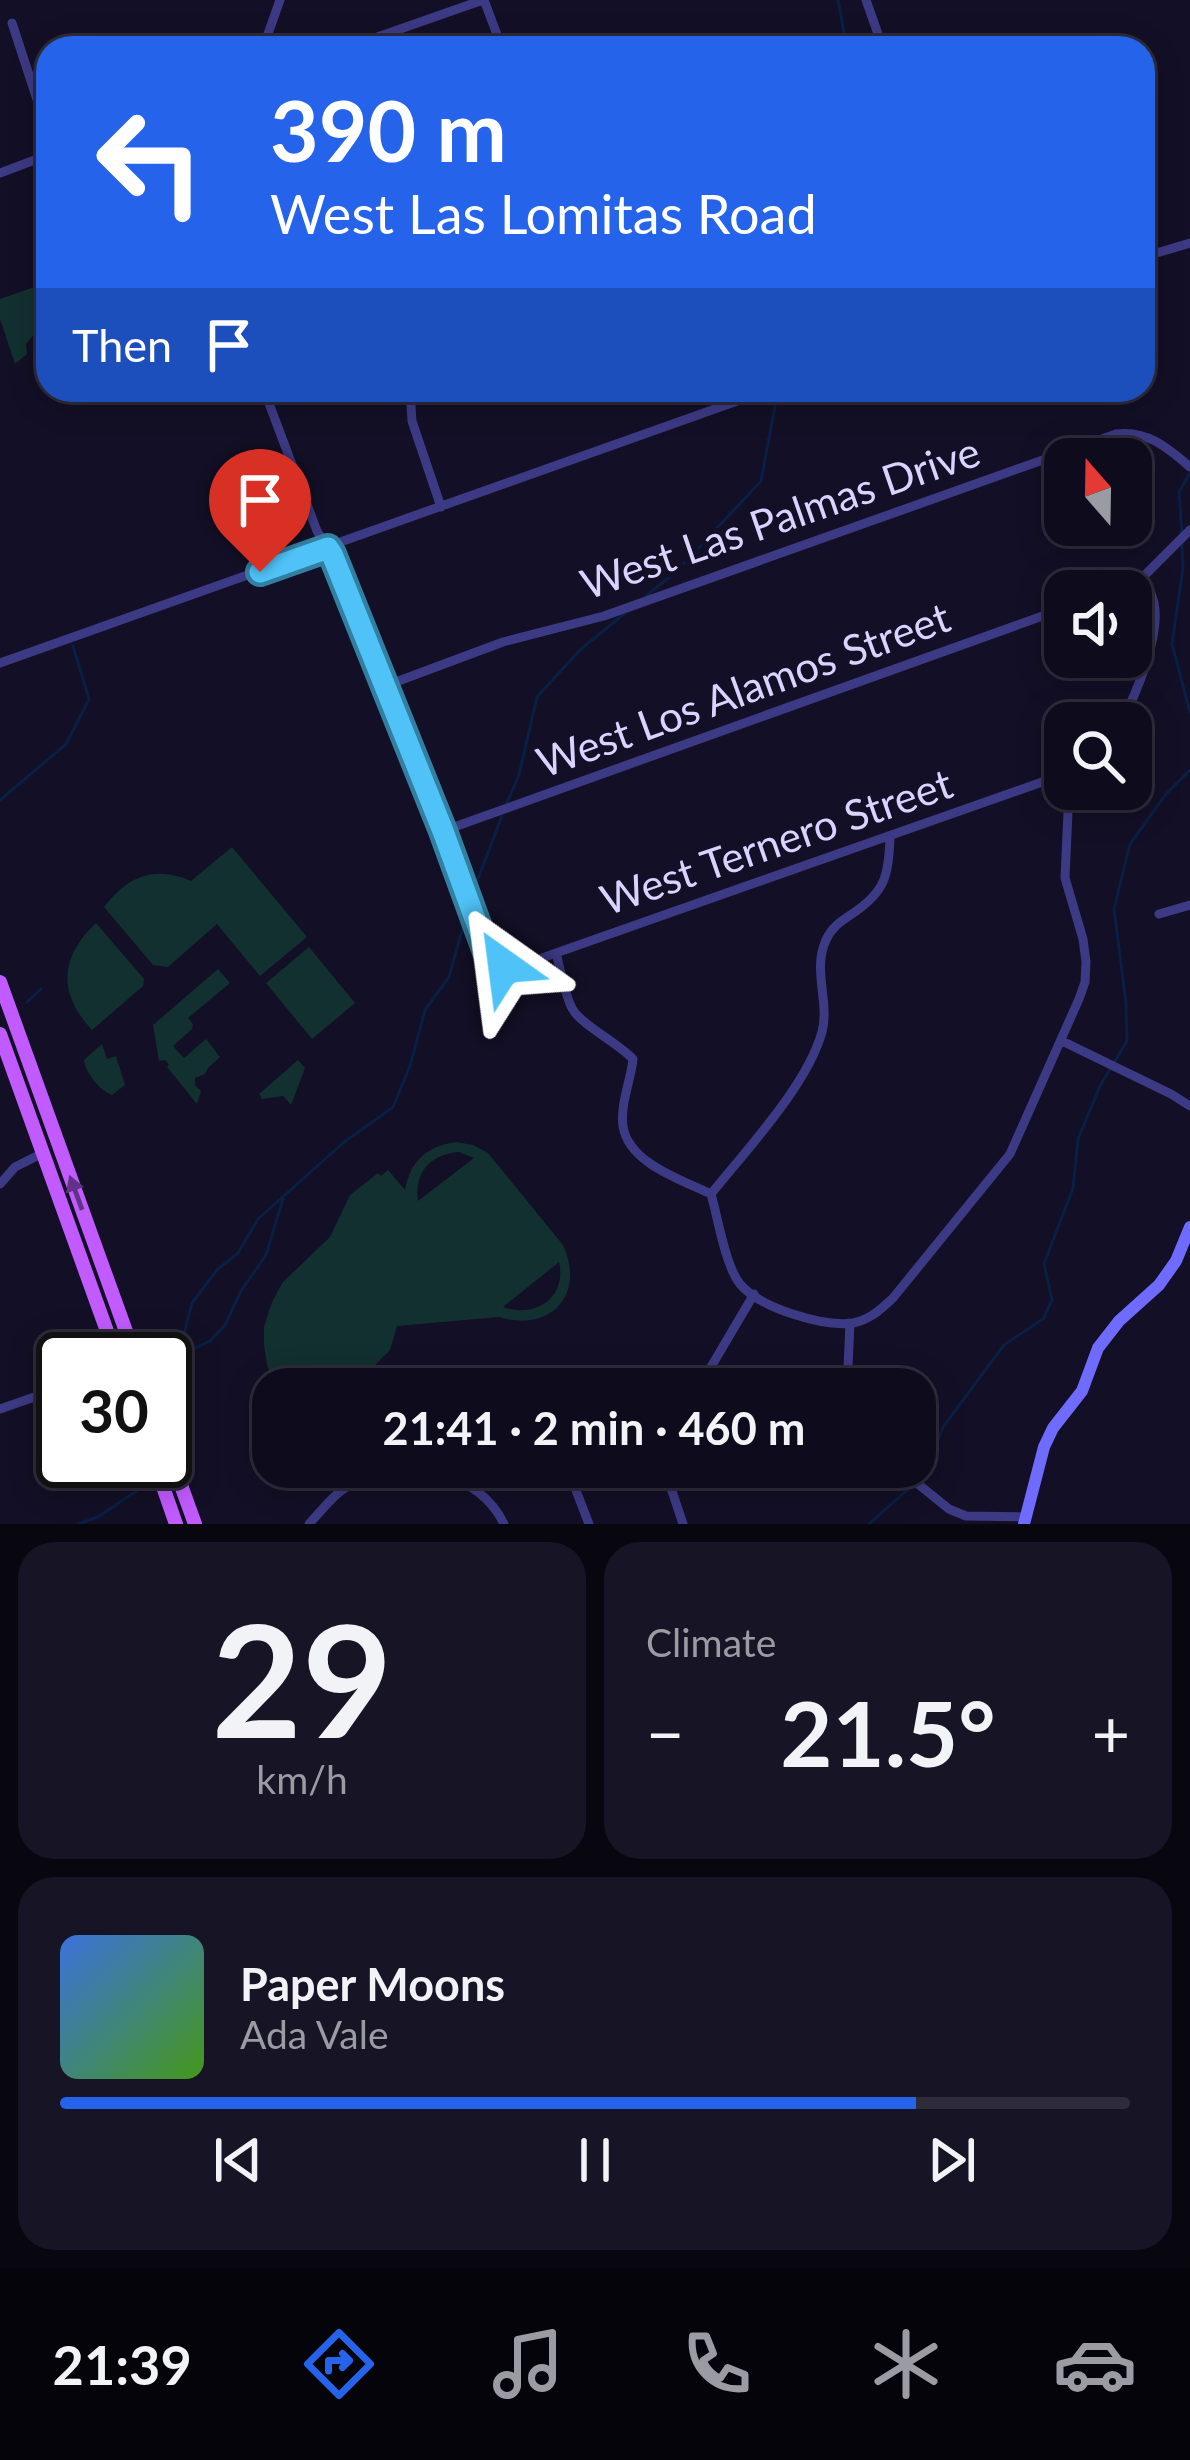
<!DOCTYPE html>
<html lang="en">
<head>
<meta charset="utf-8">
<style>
  :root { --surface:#0e0b1c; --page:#171425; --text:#f1f3f6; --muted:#9b9ba3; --line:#2e2b3b; --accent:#2563eb }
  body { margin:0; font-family:Lato,sans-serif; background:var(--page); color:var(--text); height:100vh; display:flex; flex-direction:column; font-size:45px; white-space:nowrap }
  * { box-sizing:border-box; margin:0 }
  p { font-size:39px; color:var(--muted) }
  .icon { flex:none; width:66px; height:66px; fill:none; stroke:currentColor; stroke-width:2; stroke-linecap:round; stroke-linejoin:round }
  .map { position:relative; height:1524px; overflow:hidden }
  .sheet { display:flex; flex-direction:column; gap:18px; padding:18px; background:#08060f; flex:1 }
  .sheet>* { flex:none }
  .top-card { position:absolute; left:36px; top:36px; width:1119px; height:366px; border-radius:36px; box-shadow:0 6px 30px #0003,0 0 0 3px var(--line); background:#2563eb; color:#fff; overflow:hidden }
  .needle { width:78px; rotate:340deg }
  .fabs { position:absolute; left:1044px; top:438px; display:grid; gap:24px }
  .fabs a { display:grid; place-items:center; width:108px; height:108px; border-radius:24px; background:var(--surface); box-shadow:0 6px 30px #0003,0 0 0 3px var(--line); font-size:60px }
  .speed { position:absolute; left:36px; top:1332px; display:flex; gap:24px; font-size:60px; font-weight:700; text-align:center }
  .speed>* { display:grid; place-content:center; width:156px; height:156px; border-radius:50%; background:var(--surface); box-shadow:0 6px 30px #0003,0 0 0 3px var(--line); line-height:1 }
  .speed .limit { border:6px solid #111; border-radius:18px; background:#fff; color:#111 }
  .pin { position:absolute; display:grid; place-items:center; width:102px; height:102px; color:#fff; margin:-123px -51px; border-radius:50% 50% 50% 0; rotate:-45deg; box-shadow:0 0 12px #0007 }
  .pin .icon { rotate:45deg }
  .me { position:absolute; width:132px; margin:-66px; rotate:329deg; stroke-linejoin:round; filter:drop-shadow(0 0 9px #0008) }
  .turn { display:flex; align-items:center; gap:42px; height:252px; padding:0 36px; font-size:54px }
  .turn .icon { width:156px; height:156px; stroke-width:2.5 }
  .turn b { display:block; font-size:84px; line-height:102px }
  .then { display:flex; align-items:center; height:114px; padding:0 36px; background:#0003; gap:24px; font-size:45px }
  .big { font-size:90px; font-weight:700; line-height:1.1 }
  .sheet .widget { flex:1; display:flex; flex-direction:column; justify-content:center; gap:18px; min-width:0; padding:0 42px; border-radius:36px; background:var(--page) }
  .sheet .dial { align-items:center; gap:0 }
  .dial b { font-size:156px; line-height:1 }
  .song { display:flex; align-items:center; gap:36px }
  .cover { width:144px; height:144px; border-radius:18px; background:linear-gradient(135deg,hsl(220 70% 55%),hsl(100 70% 35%)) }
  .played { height:12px; border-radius:6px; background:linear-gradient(90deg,var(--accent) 80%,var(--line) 80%) }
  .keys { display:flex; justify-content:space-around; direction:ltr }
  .heat { display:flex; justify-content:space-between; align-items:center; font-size:66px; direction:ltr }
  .sheet .tiles { flex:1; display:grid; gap:18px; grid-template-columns:1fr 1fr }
  .widget:last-child { grid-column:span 2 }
  .trip { position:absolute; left:252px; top:1368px; width:684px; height:120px; border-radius:36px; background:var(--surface); box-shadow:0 6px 30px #0003,0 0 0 3px var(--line); font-weight:700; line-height:120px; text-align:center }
  .tabs { display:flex; height:192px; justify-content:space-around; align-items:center; background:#06040b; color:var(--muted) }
  .tabs .icon { width:84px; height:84px }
  .tabs .selected { color:var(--accent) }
  .tabs b { font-size:54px; color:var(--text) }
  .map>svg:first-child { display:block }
  .green { fill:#12302f; fill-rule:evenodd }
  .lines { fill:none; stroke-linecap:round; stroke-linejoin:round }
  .stream { stroke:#0a1f44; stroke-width:3 }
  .street { stroke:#3d3a85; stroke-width:9 }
  .secondary { stroke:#6f6bff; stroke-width:12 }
  .primary { stroke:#c25bff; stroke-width:14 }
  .oneway { fill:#623188 }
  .route-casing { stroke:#337fa1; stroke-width:30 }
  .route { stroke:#4fc3f7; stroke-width:21 }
  .labels { text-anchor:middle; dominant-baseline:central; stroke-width:12; stroke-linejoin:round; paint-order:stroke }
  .street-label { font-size:42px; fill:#d9d4ff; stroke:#130f26 }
</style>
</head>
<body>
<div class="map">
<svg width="1190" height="1524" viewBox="0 0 1190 1524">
  <rect width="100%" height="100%" fill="#130f26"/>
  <!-- green -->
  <path class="green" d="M40,285L43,324L26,344L27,354L15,364L0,319V299Z
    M232,847L307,937L260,976L217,924L168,967L153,965L104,907C128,876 154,865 191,881Z
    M96,923L144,979L143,986L92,1030C58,993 59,958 96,923Z
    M309,947L355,1003L312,1039L266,983Z
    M218,969L230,983L188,1018L193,1024L192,1029L173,1046L184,1058L206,1039L220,1057L208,1068L205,1074L195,1078V1085L201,1091L197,1104L167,1067L169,1065L165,1060L159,1061L153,1025Z
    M102,1044L107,1059L116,1056L125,1085L112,1095C100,1091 85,1072 84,1060Z
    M298,1060L305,1068L291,1105L283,1096L262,1099L259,1094Z
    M456,1142L473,1145L488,1153L563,1245C586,1295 550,1333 499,1317L397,1326L390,1350L351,1389H275L267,1364L264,1345V1327L272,1302L283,1282L330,1237L350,1195L378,1173L381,1176L388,1170L405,1190C410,1161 427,1146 456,1142ZM459,1152L474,1158L418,1201C414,1173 430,1154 459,1152ZM559,1262C567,1297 536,1319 503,1307Z"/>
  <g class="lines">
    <!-- stream -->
    <path class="stream" d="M838,0L847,48
      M1182,535L1179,492L1190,473
      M1182,544L1183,568L1172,644L1190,713
      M646,596L678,570L761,481L778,390
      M0,800L66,744L89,699L73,646
      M505,807L519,775L537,697L580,650L625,613
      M471,897L502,816
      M27,1002L41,989
      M187,1352L210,1341L225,1325L241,1291L266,1255L283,1199
      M190,1455L191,1429L176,1379L187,1352L184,1334L192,1303L217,1270L238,1253L258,1219L343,1143L393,1107L410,1066L425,1010L449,977L467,912
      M78,1524L98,1517L147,1484
      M869,1524L925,1474L943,1427L1004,1345L1043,1319L1052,1300L1044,1264L1073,1188L1078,1139L1100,1086L1127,1041L1126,1003L1114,909L1130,844L1166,794L1190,770"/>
    <!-- street -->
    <path class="street" d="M484,0L502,48
      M866,0L883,48
      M12,23L48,133
      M263,48L280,0
      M346,48L483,0
      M0,173L48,155
      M1143,257L1190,243
      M264,390L317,531L336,561L443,831L487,952C507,978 529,962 556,953L1065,774
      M410,390L412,421L441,507
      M1113,591L1144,576
      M0,663L768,390
      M385,686L503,642L604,616L1116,434C1147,430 1167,447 1190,467
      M1121,723C1136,694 1161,636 1154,603C1152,594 1147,584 1144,576L1190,530
      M443,831L1065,608
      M1159,914L1190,905
      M556,953C560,968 565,997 573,1010C583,1026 617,1042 633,1059C631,1080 620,1104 623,1126C628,1163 682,1180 711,1194C718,1218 725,1265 740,1284C760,1308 823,1327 853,1323C870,1320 881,1309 893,1298L1010,1154L1079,999L1085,982L1086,962L1083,939L1065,878L1069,789
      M1062,1041L1171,1094L1190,1106
      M0,1184L15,1167L43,1153
      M711,1194C746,1150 807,1086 822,1032C830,1002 812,970 826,940C832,927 840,922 852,914C885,892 889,876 890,836
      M698,1389L754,1294
      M847,1389L850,1323
      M0,1409L63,1387
      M567,1467L589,1524
      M664,1467L683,1524
      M897,1467L949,1509L966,1516L1026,1517
      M309,1524C324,1508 337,1489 358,1481C409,1459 479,1471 504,1524"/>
    <!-- secondary -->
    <path class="secondary" d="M1024,1524L1044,1447L1053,1428L1082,1391L1098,1348L1119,1321L1159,1285L1176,1261L1190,1227"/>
    <!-- primary -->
    <path class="primary" d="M0,982L136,1359
      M0,1034L117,1359
      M165,1441L195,1524
      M154,1461L176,1524"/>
  </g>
  <!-- one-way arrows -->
  <defs><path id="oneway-solid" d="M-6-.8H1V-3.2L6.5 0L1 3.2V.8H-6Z" transform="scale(3)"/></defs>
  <use class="oneway" href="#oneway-solid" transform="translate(76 1193) rotate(-110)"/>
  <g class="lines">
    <defs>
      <path id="route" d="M260,572L328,548L332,554L443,831L487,952L496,964L504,966"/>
    </defs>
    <!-- route casing -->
    <use href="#route" class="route-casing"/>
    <!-- route -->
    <use href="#route" class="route"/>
  </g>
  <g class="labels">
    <!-- street labels -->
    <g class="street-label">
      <text transform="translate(780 517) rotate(-19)">West Las Palmas Drive</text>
      <text transform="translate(743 689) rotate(-20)">West Los Alamos Street</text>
      <text transform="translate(776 841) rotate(-19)">West Ternero Street</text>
    </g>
  </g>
</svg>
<div class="fabs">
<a><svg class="needle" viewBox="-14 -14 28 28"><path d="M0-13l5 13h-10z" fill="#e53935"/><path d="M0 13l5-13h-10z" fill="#9b9ba3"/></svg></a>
<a><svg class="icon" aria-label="sound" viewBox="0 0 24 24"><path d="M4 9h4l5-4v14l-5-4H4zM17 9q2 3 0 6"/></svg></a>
<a><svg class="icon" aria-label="search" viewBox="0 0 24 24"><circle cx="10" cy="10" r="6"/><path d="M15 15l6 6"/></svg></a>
</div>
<div class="speed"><div class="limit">30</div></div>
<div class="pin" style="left:260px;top:572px;background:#d93025"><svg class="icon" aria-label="arrive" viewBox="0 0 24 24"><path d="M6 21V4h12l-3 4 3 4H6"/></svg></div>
<svg class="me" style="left:504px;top:966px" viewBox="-20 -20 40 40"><path d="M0-17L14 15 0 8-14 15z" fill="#4fc3f7" stroke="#fff" stroke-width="4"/></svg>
<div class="trip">21:41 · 2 min · 460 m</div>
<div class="top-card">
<div class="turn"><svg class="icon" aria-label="left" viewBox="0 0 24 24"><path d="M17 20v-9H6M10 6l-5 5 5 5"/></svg><div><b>390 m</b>West Las Lomitas Road</div></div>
<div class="then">Then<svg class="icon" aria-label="arrive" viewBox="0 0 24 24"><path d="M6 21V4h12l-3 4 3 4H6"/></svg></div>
</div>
</div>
<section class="sheet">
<div class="tiles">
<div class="widget dial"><b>29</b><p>km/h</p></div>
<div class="widget"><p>Climate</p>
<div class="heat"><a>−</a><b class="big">21.5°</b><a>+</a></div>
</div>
<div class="widget">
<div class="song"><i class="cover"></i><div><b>Paper Moons</b><p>Ada Vale</p></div></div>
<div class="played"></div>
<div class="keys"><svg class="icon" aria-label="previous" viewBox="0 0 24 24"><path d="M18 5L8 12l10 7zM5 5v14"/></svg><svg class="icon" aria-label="pause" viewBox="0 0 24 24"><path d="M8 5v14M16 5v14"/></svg><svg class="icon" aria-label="next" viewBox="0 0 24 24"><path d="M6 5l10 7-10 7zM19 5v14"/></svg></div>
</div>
</div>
</section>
<nav class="tabs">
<b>21:39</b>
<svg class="icon selected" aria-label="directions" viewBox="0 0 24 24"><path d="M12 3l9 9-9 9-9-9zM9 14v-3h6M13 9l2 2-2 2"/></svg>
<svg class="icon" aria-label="music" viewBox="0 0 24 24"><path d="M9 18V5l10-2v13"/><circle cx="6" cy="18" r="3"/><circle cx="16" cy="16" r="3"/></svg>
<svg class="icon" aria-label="phone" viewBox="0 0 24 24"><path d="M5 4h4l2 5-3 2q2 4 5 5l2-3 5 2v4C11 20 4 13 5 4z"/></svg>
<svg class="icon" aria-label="climate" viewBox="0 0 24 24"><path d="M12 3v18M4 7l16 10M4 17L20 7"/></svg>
<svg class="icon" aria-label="car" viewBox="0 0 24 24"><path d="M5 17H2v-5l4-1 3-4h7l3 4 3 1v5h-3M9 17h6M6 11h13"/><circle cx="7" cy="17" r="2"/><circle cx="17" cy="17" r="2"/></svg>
</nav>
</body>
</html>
